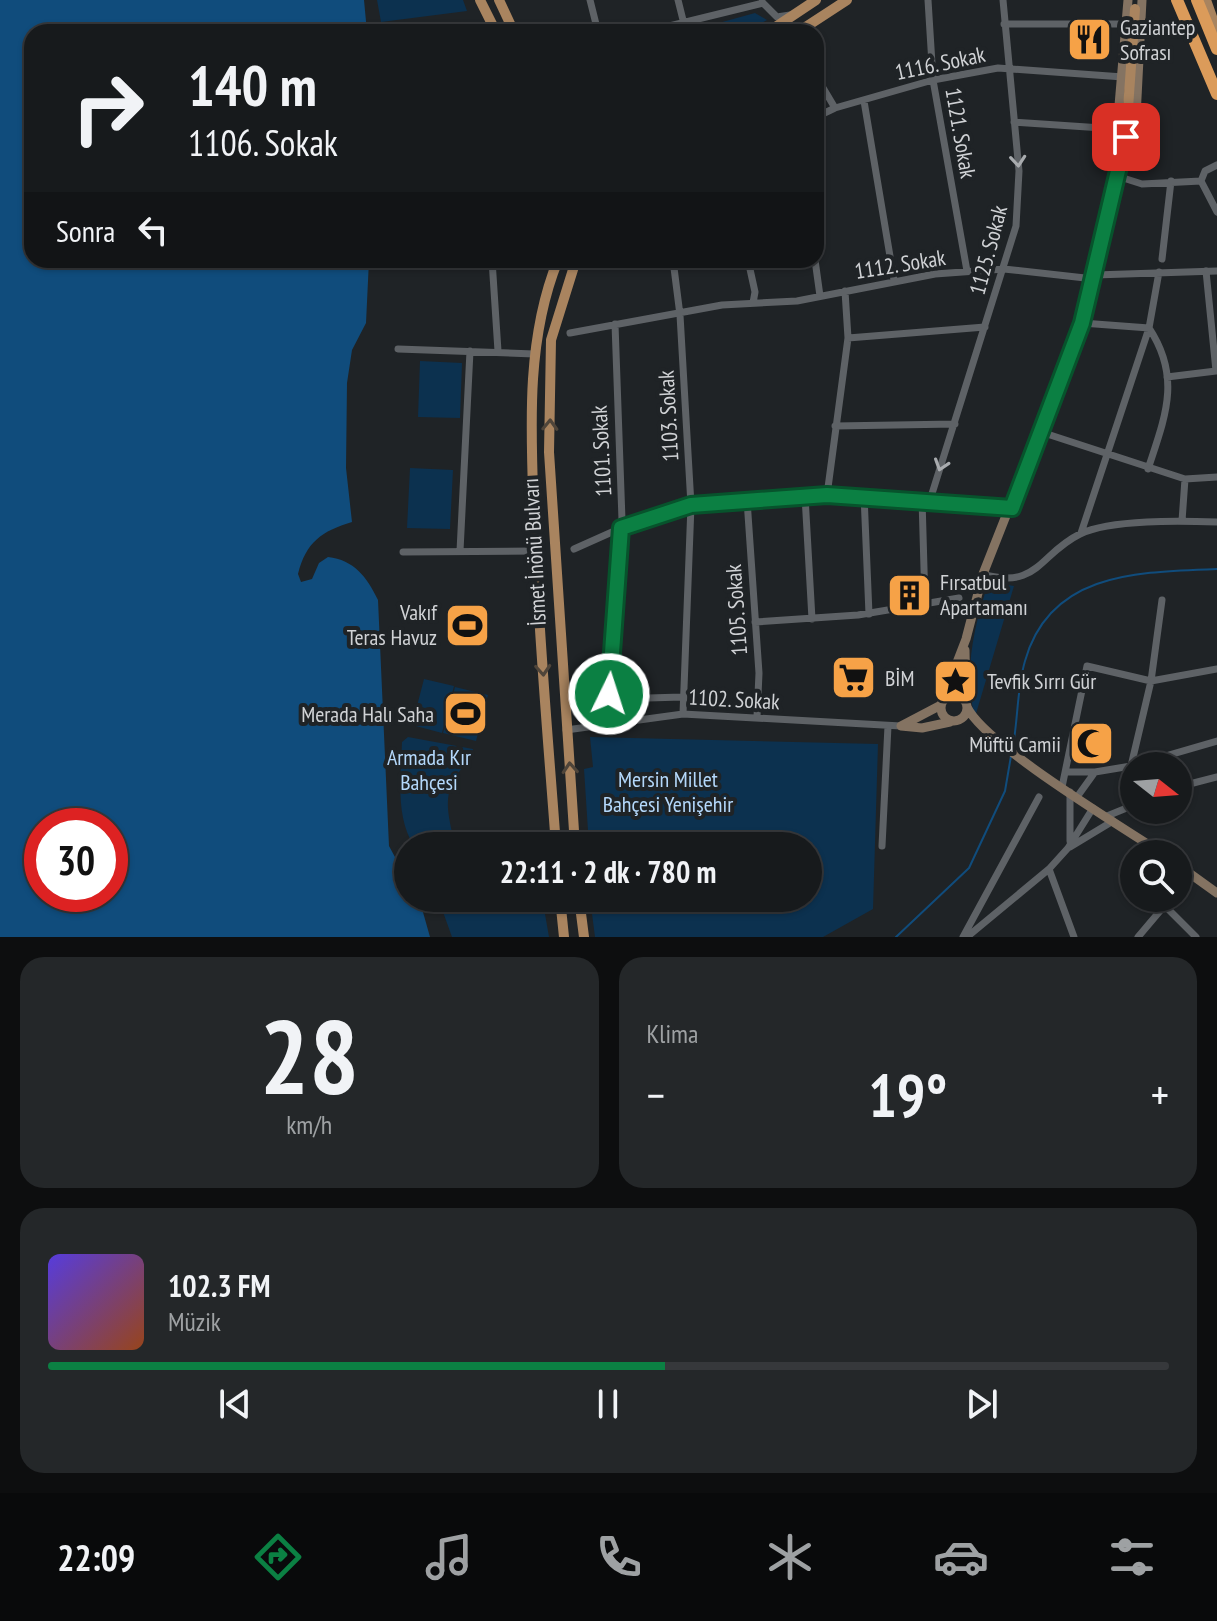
<!DOCTYPE html>
<html lang="tr">
<head>
<meta charset="utf-8">
<style>
  :root { --surface:#171a1c; --page:#242729; --text:#f1f3f6; --muted:#9ea1a3; --line:#36383b; --accent:#0b8043 }
  body { margin:0; font-family:"PT Sans Narrow",sans-serif; background:var(--page); color:var(--text); height:100vh; display:flex; flex-direction:column; font-size:30px; white-space:nowrap }
  * { box-sizing:border-box; margin:0 }
  p { font-size:26px; color:var(--muted) }
  .icon { flex:none; width:44px; height:44px; fill:none; stroke:currentColor; stroke-width:2; stroke-linecap:round; stroke-linejoin:round }
  .map { position:relative; height:937px; overflow:hidden }
  .drawer { display:flex; flex-direction:column; gap:20px; padding:20px; background:#0d0e0f; flex:1 }
  .drawer>* { flex:none }
  .top-card { position:absolute; left:24px; top:24px; width:800px; height:244px; border-radius:24px; box-shadow:0 2px 6px #0004,0 0 0 2px var(--line); background:#171a1c; color:var(--text); overflow:hidden }
  .needle { width:52px; rotate:107deg }
  .fabs { position:absolute; left:1120px; top:752px; display:grid; gap:16px }
  .fabs a { display:grid; place-items:center; width:72px; height:72px; border-radius:50%; background:var(--surface); box-shadow:0 2px 6px #0004,0 0 0 2px var(--line); font-size:40px }
  .speed { position:absolute; left:24px; top:808px; display:flex; gap:16px; font-size:40px; font-weight:700; text-align:center }
  .speed>* { display:grid; place-content:center; width:104px; height:104px; border-radius:50%; background:var(--surface); box-shadow:0 2px 6px #0004,0 0 0 2px var(--line); line-height:1 }
  .speed .limit { border:12px solid #d22; background:#fff; color:#111 }
  .pin { position:absolute; display:grid; place-items:center; width:68px; height:68px; color:#fff; margin:-34px; border-radius:16px; box-shadow:0 4px 12px #0006 }
  .me { position:absolute; width:88px; margin:-44px; rotate:4deg; stroke-linejoin:round; filter:drop-shadow(0 0 6px #0008) }
  .turn { display:flex; align-items:center; gap:28px; height:168px; padding:0 32px; font-size:36px }
  .turn .icon { width:104px; height:104px; stroke-width:2.5 }
  .turn b { display:block; font-size:56px; line-height:68px }
  .then { display:flex; align-items:center; height:76px; padding:0 32px; background:#0003; gap:16px; font-size:30px }
  .big { font-size:60px; font-weight:700; line-height:1.1 }
  .drawer .card { flex:1; display:flex; flex-direction:column; justify-content:center; gap:12px; min-width:0; padding:0 28px; border-radius:24px; background:var(--page) }
  .drawer .dial { align-items:center; gap:0 }
  .dial b { font-size:104px; line-height:1 }
  .song { display:flex; align-items:center; gap:24px }
  .cover { width:96px; height:96px; border-radius:12px; background:linear-gradient(135deg,hsl(250 70% 55%),hsl(20 70% 35%)) }
  .played { height:8px; border-radius:4px; background:linear-gradient(90deg,var(--accent) 55%,var(--line) 55%) }
  .keys { display:flex; justify-content:space-around; direction:ltr }
  .heat { display:flex; justify-content:space-between; align-items:center; font-size:44px; direction:ltr }
  .drawer .tiles { flex:1; display:grid; gap:20px; grid-template-columns:1fr 1fr }
  .card:last-child { grid-column:span 2 }
  .trip { position:absolute; left:394px; top:832px; width:428px; height:80px; border-radius:40px; background:var(--surface); box-shadow:0 2px 6px #0004,0 0 0 2px var(--line); font-weight:700; line-height:80px; text-align:center }
  .dock { display:flex; height:128px; justify-content:space-around; align-items:center; background:#090a0b; color:var(--muted) }
  .dock .icon { width:56px; height:56px }
  .dock .current { color:var(--accent) }
  .dock b { font-size:36px; color:var(--text) }
  .map>svg:first-child { display:block }
  .green { fill:#0c314f }
  .water { fill:#104c7c; fill-rule:evenodd }
  .lines { fill:none; stroke-linecap:round; stroke-linejoin:round }
  .stream { stroke:#104c7c; stroke-width:2 }
  .street { stroke:#5e6266; stroke-width:7 }
  .secondary { stroke:#847362; stroke-width:9 }
  .primary { stroke:#a9845f; stroke-width:10 }
  .highway { stroke:#db9b5a; stroke-width:12 }
  .oneway { stroke:#a8abae }
  .oneway2 { stroke:#4f453a }
  .route-casing { stroke:#07532c; stroke-width:20 }
  .route { stroke:#0b8043; stroke-width:14 }
  .labels { text-anchor:middle; dominant-baseline:central; stroke-width:8; stroke-linejoin:round; paint-order:stroke }
  .poi-label { font-size:22px; fill:#d0d2d5; stroke:#1f2326; text-anchor:start }
  .street-label { font-size:22px; fill:#d0d2d5; stroke:#1f2326 }
  .park-label { font-size:22px; fill:#b4d8fb; stroke:#1f2326 }
</style>
</head>
<body>
<div class="map">
<svg width="1217" height="937" viewBox="0 0 1217 937">
  <rect width="100%" height="100%" fill="#1f2326"/>
  <!-- green -->
  <path class="green" d="M377,0H463L467,11L381,22Z
    M755,13L767,20L746,32H686Z
    M420,361L462,363L460,418L418,417Z
    M410,468L453,470L450,529L407,528Z
    M995,583L1014,586L975,717C963,676 974,626 987,587Z
    M424,679L454,686L442,733L412,725Z
    M455,687L488,695L476,741L443,733Z
    M408,737L473,749L472,757C440,789 446,805 455,846H414C395,816 401,776 402,742Z
    M590,737L878,744L873,909L823,937H595L590,898H808V846H589L584,769L593,767Z
    M438,898H528L544,908L549,937H452Z"/>
  <!-- water -->
  <path class="water" d="M0,0H364L367,32H32V260H369L366,323L352,350L347,383L346,468L352,522C322,531 306,542 298,574L301,582L312,579L319,563L328,557C354,560 367,577 378,600L389,846L408,881V898H419L430,937H0ZM42,826H110V894H42Z"/>
  <g class="lines">
    <!-- stream -->
    <path class="stream" d="M1013,746C1018,719 1017,688 1025,661C1050,571 1140,572 1217,569
      M896,937L969,868L1005,791L1011,756"/>
    <!-- street -->
    <path class="street" d="M590,0L598,32
      M678,0L684,24
      M928,0L933,80L967,271
      M762,2L777,17L790,15
      M1004,24H1125
      M645,32L763,3
      M816,76L835,108
      M864,101L894,280
      M816,117L835,108L933,80L998,68L1123,77
      M1014,122L1117,129
      M1217,165L1205,171L1201,181L1217,212
      M1117,176L1142,184L1201,181
      M1162,259L1171,181
      M492,260L498,351
      M673,260L680,315L691,505L683,714
      M748,260L755,292L753,303
      M815,260L820,296
      M1095,275L1217,271
      M1082,323L1149,328C1182,378 1165,417 1148,469
      M615,324L622,520L609,694L614,699L682,697
      M570,333L722,305L797,301L935,274L1004,269L1094,279
      M848,338L985,327
      M398,349L534,354
      M1167,377L1216,371L1206,271
      M835,426L955,424
      M1041,432L1185,479L1217,477
      M827,495L848,338L845,291
      M864,495L869,614
      M805,496L812,619
      M922,499L925,603
      M747,500L759,673L757,717
      M930,500L1016,226L1019,171L1003,0
      M1182,521L1185,479
      M1081,533L1149,328L1159,272
      M574,549L621,528L691,505L864,495L1012,508
      M460,551L470,351
      M403,552L535,551
      M983,574C1038,590 1039,554 1080,534C1111,519 1182,521 1217,522
      M755,622L858,615L959,598
      M566,730L683,714L901,726
      M1131,766L1151,681L1162,600
      M1066,772H1095L1077,797
      M1095,772L1131,766L1217,741
      M1062,787L1087,666L1151,681L1217,669
      M1178,787L1217,777
      M1107,816L1134,805
      M1070,841V792
      M882,846L888,726
      M1070,847L1113,821
      M1049,869L1074,937
      M1178,888L1189,873
      M1165,906L1196,937
      M963,937L1039,797
      M967,937L1049,869L1068,848L1093,808
      M1138,937L1171,898"/>
    <!-- secondary -->
    <path class="secondary" d="M1122,147L1117,129L1128,0
      M965,650L966,702
      M941 708a13 13 0 1 1 26 0a13 13 0 1 1-26 0Z
      M942,701L966,639L983,574L1082,323L1126,137L1136,117L1142,0
      M967,707C985,745 1121,826 1163,854
      M901,726L922,728L950,722
      M901,726L941,705
      M1178,865L1217,893"/>
    <!-- primary -->
    <path class="primary" d="M480,0L496,32
      M499,0L514,32
      M1206,0L1217,31
      M768,32L816,0
      M798,32L847,0
      M1126,137L1135,9
      M556,846C548,737 538,628 534,518C531,433 525,341 558,260
      M575,846L549,452L551,340L576,260
      M560,898L564,937
      M579,898L584,937"/>
    <!-- highway -->
    <path class="highway" d="M1177,0L1217,94
      M1197,0L1217,49"/>
  </g>
  <!-- one-way arrows -->
  <defs><path id="oneway-chevron" d="M-2-3.5L2.5 0L-2 3.5" fill="none" stroke-width="1.6" stroke-linecap="round" stroke-linejoin="round" transform="scale(2)"/></defs>
  <g class="oneway">
    <use href="#oneway-chevron" transform="translate(1018 161) rotate(85)"/>
    <use href="#oneway-chevron" transform="translate(941 465) rotate(108)"/>
  </g>
  <g class="oneway2">
    <use href="#oneway-chevron" transform="translate(550 425) rotate(-88)"/>
    <use href="#oneway-chevron" transform="translate(543 670) rotate(86)"/>
    <use href="#oneway-chevron" transform="translate(570 768) rotate(-94)"/>
  </g>
  <g class="lines">
    <defs>
      <path id="route" d="M609,694L621,528L691,505L827,495L1012,508L1082,323L1126,137"/>
    </defs>
    <!-- route casing -->
    <use href="#route" class="route-casing"/>
    <!-- route -->
    <use href="#route" class="route"/>
  </g>
  <!-- icons -->
  <defs>
    <symbol id="restaurant-square" viewBox="-11 -11 22 22"><rect x="-9" y="-9" width="18" height="18" rx="4" fill="#f6a247" stroke="#1f2326"/><path d="M-5-6h1v4h1v-4h1v4h1v-4h1v5L-1.5 .5V6h-2V.5L-5-1ZM5-6V6H3V1.5H1.5Q1.5-4 5-6Z" fill="#111"/></symbol>
    <symbol id="building-square" viewBox="-11 -11 22 22"><rect x="-9" y="-9" width="18" height="18" rx="4" fill="#f6a247" stroke="#1f2326"/><path d="M-4-6H4V6H1V3H-1V6H-4ZM-2.5-4.3h1.7v1.8h-1.7ZM.8-4.3h1.7v1.8H.8ZM-2.5-1h1.7V.8h-1.7ZM.8-1h1.7V.8H.8Z" fill="#111"/></symbol>
    <symbol id="stadium-square" viewBox="-11 -11 22 22"><rect x="-9" y="-9" width="18" height="18" rx="4" fill="#f6a247" stroke="#1f2326"/><path d="M0-5a6.5 5 0 1 0 0 10a6.5 5 0 1 0 0-10ZM-3.5-1.8h7v3.6h-7Z" fill="#111"/></symbol>
    <symbol id="supermarket-square" viewBox="-11 -11 22 22"><rect x="-9" y="-9" width="18" height="18" rx="4" fill="#f6a247" stroke="#1f2326"/><path d="M-6-5.5h2.5l.6 2H6L4.5 2H-2.5L-4.4-4H-6ZM-1.5 3.2a1.3 1.3 0 1 0 .1 0ZM3 3.2a1.3 1.3 0 1 0 .1 0Z" fill="#111"/></symbol>
    <symbol id="sight-square" viewBox="-11 -11 22 22"><rect x="-9" y="-9" width="18" height="18" rx="4" fill="#f6a247" stroke="#1f2326"/><path d="M0-6L1.8-2.2L6-1.7L2.9 1.2L3.7 5.4L0 3.3L-3.7 5.4L-2.9 1.2L-6-1.7L-1.8-2.2Z" fill="#111"/></symbol>
    <symbol id="mosque-square" viewBox="-11 -11 22 22"><rect x="-9" y="-9" width="18" height="18" rx="4" fill="#f6a247" stroke="#1f2326"/><path d="M3.5-4.9A6 6 0 1 0 3.5 4.9A5 5 0 1 1 3.5-4.9Z" fill="#111"/></symbol>
  </defs>
  <g fill-rule="evenodd">
    <use href="#restaurant-square" x="1064" y="14" width="51" height="51"/>
    <use href="#building-square" x="884" y="570" width="51" height="51"/>
    <use href="#stadium-square" x="442" y="600" width="51" height="51"/>
    <use href="#supermarket-square" x="828" y="652" width="51" height="51"/>
    <use href="#sight-square" x="930" y="656" width="51" height="51"/>
    <use href="#stadium-square" x="440" y="688" width="51" height="51"/>
    <use href="#mosque-square" x="1066" y="718" width="51" height="51"/>
  </g>
  <g class="labels">
    <!-- poi labels -->
    <g class="poi-label">
      <text x="1120" y="27">Gaziantep<tspan x="1120" dy="25">Sofrası</tspan></text>
      <text x="940" y="582">Fırsatbul<tspan x="940" dy="25">Apartamanı</tspan></text>
      <text x="437" y="612" text-anchor="end">Vakıf<tspan x="437" dy="25">Teras Havuz</tspan></text>
      <text x="885" y="678">BİM</text>
      <text x="987" y="681">Tevfik Sırrı Gür</text>
      <text x="434" y="714" text-anchor="end">Merada Halı Saha</text>
      <text x="1061" y="744" text-anchor="end">Müftü Camii</text>
    </g>
    <!-- street labels -->
    <g class="street-label">
      <text transform="translate(940 63) rotate(-12)">1116. Sokak</text>
      <text transform="translate(961 133) rotate(80)">1121. Sokak</text>
      <text transform="translate(988 250) rotate(-75)">1125. Sokak</text>
      <text transform="translate(900 264) rotate(-9)">1112. Sokak</text>
      <text transform="translate(668 416) rotate(-93)">1103. Sokak</text>
      <text transform="translate(601 451) rotate(-93)">1101. Sokak</text>
      <text transform="translate(534 552) rotate(-93)">İsmet İnönü Bulvarı</text>
      <text transform="translate(736 610) rotate(-94)">1105. Sokak</text>
      <text transform="translate(734 699) rotate(3)">1102. Sokak</text>
    </g>
    <!-- park labels -->
    <g class="park-label">
      <text x="429" y="757">Armada Kır<tspan x="429" dy="25">Bahçesi</tspan></text>
      <text x="668" y="779">Mersin Millet<tspan x="668" dy="25">Bahçesi Yenişehir</tspan></text>
    </g>
  </g>
</svg>
<div class="fabs">
<a><svg class="needle" viewBox="-14 -14 28 28"><path d="M0-13l5 13h-10z" fill="#e53935"/><path d="M0 13l5-13h-10z" fill="#9ea1a3"/></svg></a>
<a><svg class="icon" aria-label="search" viewBox="0 0 24 24"><circle cx="10" cy="10" r="6"/><path d="M15 15l6 6"/></svg></a>
</div>
<div class="speed"><div class="limit">30</div></div>
<div class="pin" style="left:1126px;top:137px;background:#d93025"><svg class="icon" aria-label="arrive" viewBox="0 0 24 24"><path d="M6 21V4h12l-3 4 3 4H6"/></svg></div>
<svg class="me" style="left:609px;top:694px" viewBox="-20 -20 40 40"><circle r="17" fill="#0b8043" stroke="#fff" stroke-width="3"/><path d="M0-11L8 9 0 5-8 9z" fill="#fff"/></svg>
<div class="trip">22:11 · 2 dk · 780 m</div>
<div class="top-card">
<div class="turn"><svg class="icon" aria-label="right" viewBox="0 0 24 24"><path d="M7 20v-9h11M14 6l5 5-5 5"/></svg><div><b>140 m</b>1106. Sokak</div></div>
<div class="then">Sonra<svg class="icon" aria-label="left" viewBox="0 0 24 24"><path d="M17 20v-9H6M10 6l-5 5 5 5"/></svg></div>
</div>
</div>
<section class="drawer">
<div class="tiles">
<div class="card dial"><b>28</b><p>km/h</p></div>
<div class="card"><p>Klima</p>
<div class="heat"><a>−</a><b class="big">19°</b><a>+</a></div>
</div>
<div class="card">
<div class="song"><i class="cover"></i><div><b>102.3 FM</b><p>Müzik</p></div></div>
<div class="played"></div>
<div class="keys"><svg class="icon" aria-label="previous" viewBox="0 0 24 24"><path d="M18 5L8 12l10 7zM5 5v14"/></svg><svg class="icon" aria-label="pause" viewBox="0 0 24 24"><path d="M8 5v14M16 5v14"/></svg><svg class="icon" aria-label="next" viewBox="0 0 24 24"><path d="M6 5l10 7-10 7zM19 5v14"/></svg></div>
</div>
</div>
</section>
<nav class="dock">
<b>22:09</b>
<svg class="icon current" aria-label="directions" viewBox="0 0 24 24"><path d="M12 3l9 9-9 9-9-9zM9 14v-3h6M13 9l2 2-2 2"/></svg>
<svg class="icon" aria-label="music" viewBox="0 0 24 24"><path d="M9 18V5l10-2v13"/><circle cx="6" cy="18" r="3"/><circle cx="16" cy="16" r="3"/></svg>
<svg class="icon" aria-label="phone" viewBox="0 0 24 24"><path d="M5 4h4l2 5-3 2q2 4 5 5l2-3 5 2v4C11 20 4 13 5 4z"/></svg>
<svg class="icon" aria-label="climate" viewBox="0 0 24 24"><path d="M12 3v18M4 7l16 10M4 17L20 7"/></svg>
<svg class="icon" aria-label="car" viewBox="0 0 24 24"><path d="M5 17H2v-5l4-1 3-4h7l3 4 3 1v5h-3M9 17h6M6 11h13"/><circle cx="7" cy="17" r="2"/><circle cx="17" cy="17" r="2"/></svg>
<svg class="icon" aria-label="filters" viewBox="0 0 24 24"><path d="M4 7h16M4 17h16"/><circle cx="9" cy="7" r="2"/><circle cx="15" cy="17" r="2"/></svg>
</nav>
</body>
</html>
